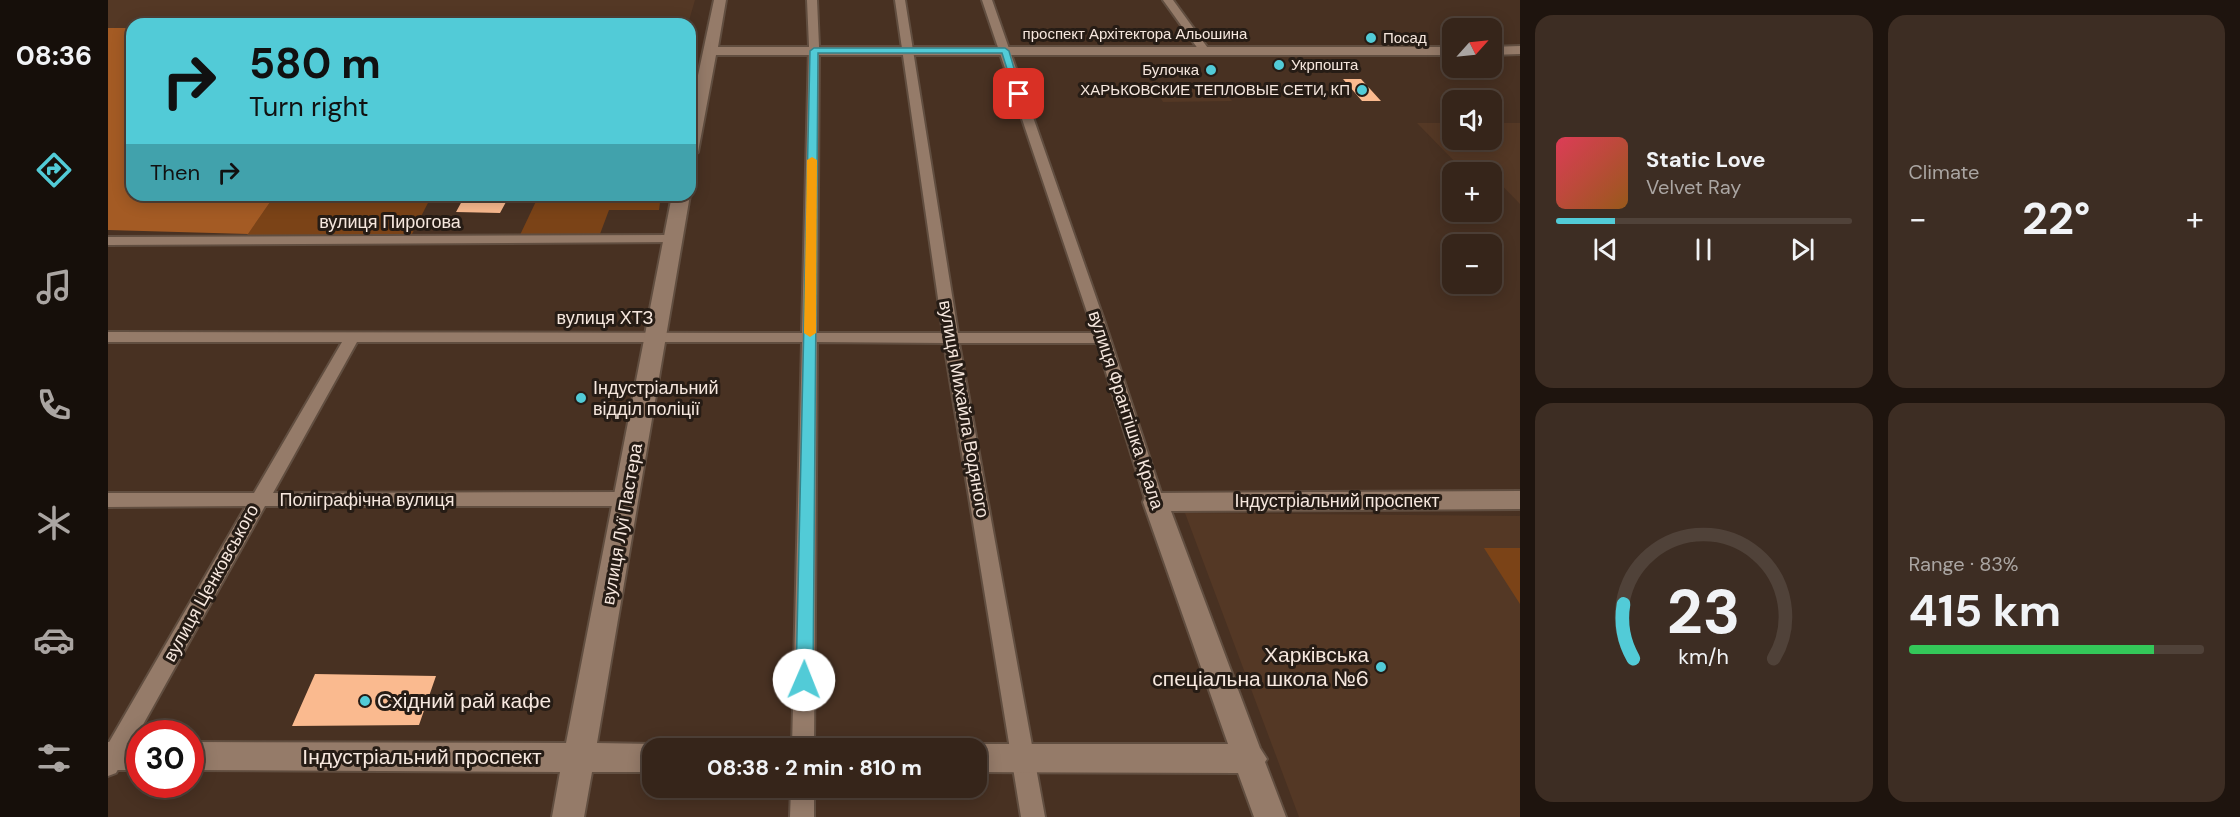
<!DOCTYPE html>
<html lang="en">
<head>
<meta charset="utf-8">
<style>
  :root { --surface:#36251a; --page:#3d2d23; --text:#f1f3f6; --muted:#aaa5a2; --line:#504239; --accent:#52cbd7 }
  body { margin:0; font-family:"DM Sans",sans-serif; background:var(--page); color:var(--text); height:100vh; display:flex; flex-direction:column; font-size:22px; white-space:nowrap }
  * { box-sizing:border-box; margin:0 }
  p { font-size:20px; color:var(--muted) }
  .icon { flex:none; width:33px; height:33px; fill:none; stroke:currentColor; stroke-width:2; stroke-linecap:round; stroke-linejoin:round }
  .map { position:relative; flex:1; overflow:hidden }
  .side { display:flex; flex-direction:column; gap:15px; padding:15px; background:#1e140e; width:720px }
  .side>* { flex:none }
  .banner { position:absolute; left:18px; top:18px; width:570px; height:183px; border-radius:18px; box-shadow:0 3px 15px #0003,0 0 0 2px var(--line); background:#52cbd7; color:#111; overflow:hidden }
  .needle { width:39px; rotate:63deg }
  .controls { position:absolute; left:1334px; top:18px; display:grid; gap:12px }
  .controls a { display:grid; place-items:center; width:60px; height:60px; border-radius:12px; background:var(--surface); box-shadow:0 3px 15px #0003,0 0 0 2px var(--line); font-size:30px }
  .speed { position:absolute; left:18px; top:720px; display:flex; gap:12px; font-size:30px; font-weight:700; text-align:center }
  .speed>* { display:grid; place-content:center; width:78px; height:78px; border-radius:50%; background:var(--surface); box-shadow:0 3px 15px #0003,0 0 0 2px var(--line); line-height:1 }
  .speed .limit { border:9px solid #d22; background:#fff; color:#111 }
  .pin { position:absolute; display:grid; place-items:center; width:51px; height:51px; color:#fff; margin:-26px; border-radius:12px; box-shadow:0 3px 9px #0006 }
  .me { position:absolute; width:66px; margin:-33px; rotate:1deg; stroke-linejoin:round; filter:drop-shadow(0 0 4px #0008) }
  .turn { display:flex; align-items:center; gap:21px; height:126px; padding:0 24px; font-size:27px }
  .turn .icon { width:78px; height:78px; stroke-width:2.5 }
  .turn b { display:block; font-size:42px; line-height:51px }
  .then { display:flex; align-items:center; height:57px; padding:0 24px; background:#0003; gap:12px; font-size:22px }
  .big { font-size:45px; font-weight:700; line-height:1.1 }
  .side .widget { flex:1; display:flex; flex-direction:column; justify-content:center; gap:9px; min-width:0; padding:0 21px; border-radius:18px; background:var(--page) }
  .side .dial { align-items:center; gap:0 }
  .dial svg { height:156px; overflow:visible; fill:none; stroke:var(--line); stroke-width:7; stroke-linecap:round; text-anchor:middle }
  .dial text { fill:var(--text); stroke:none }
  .song { display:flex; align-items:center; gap:18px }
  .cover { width:72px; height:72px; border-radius:9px; background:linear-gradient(135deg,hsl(350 70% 55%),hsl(30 70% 35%)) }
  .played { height:6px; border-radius:3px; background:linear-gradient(90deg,var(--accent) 20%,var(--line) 20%) }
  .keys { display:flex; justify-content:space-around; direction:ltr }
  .heat { display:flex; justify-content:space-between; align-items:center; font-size:33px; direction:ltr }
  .charge { height:9px; border-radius:4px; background:linear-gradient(90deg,#34c759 83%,var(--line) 0) }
  .side .tiles { flex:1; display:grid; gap:15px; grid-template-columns:repeat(2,1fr) }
  .trip { position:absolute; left:534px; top:738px; width:345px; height:60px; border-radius:18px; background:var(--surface); box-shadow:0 3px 15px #0003,0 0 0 2px var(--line); font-weight:700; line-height:60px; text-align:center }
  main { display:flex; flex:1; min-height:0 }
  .menu { display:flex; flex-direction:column; width:108px; justify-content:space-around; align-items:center; background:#160f0a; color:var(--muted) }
  .menu .icon { width:42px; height:42px }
  .menu .on { color:var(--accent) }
  .menu b { font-size:27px; color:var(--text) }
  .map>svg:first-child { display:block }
  .built { fill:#543825 }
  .green { fill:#7b4317 }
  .forest { fill:#a45b24 }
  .building { fill:#faba8f }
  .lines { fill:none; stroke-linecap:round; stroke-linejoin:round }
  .street-casing { stroke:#614e40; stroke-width:4 }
  .secondary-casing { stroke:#614e40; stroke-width:4 }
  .street { fill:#957b69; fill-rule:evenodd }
  .secondary { fill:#957b69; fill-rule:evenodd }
  .route { fill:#52cbd7; stroke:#35848c; stroke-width:1.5 }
  .slow { fill:#f59e0b }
  .poi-dot { fill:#52cbd7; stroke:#261c15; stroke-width:2 }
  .labels { text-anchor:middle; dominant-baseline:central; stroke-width:6; stroke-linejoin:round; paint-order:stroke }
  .far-street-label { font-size:15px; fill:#f6e7de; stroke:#261c15 }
  .far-poi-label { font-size:15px; fill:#f6e7de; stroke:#261c15; text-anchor:start }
  .street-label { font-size:18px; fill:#f6e7de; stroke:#261c15 }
  .poi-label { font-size:18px; fill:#f6e7de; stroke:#261c15; text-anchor:start }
  .near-poi-label { font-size:21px; fill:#f6e7de; stroke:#261c15; text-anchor:end }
  .near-street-label { font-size:21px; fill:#f6e7de; stroke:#261c15 }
</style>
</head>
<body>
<main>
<nav class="menu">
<b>08:36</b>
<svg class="icon on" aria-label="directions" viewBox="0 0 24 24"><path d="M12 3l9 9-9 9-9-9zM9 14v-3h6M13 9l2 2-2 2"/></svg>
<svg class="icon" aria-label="music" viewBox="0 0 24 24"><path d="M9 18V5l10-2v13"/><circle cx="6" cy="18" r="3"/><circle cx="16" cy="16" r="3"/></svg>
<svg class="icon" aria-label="phone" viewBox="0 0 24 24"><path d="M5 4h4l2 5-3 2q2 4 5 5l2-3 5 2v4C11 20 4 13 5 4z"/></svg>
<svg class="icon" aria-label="climate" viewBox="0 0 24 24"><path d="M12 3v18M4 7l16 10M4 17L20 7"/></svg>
<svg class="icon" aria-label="car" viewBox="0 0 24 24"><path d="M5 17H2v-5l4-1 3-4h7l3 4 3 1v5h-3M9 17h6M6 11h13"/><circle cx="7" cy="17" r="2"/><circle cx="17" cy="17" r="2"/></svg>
<svg class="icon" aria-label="filters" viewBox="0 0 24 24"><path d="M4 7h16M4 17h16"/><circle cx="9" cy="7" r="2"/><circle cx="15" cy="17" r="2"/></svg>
</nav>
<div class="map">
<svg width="1412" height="817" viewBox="0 0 1412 817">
  <rect width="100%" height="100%" fill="#483122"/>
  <!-- built -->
  <path class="built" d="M0,0H587L580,24H24V28H0Z
    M1045,85H1111L1124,101L1055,102Z
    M1309,123H1344V140H1383V123H1412V204L1375,166H1351Z
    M1077,513L1412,516V817H1191Z"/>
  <!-- green -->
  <path class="green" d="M167,195H324L302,238H137Z
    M431,195H553L551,210H501L492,234L412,235Z
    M1376,548H1412V604Z"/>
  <!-- forest -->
  <path class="forest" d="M0,28H24V195H167L140,234L0,230Z"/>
  <!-- building -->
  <path class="building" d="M1235,79H1253L1273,101H1254Z
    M354,201L398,202L392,213L348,212Z
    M207,674L328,676L311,725L184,726Z"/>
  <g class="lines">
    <defs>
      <path id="street" d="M699,0H709L711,46L709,333H835L787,0H797L850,333H986L874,0H884L997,323L1056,502L1053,507L1047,509L1041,507L1038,502L989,343H851L937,817H913L836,343L709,342L706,748H684L694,342H249L165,493L519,492L525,494L528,499L525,504L519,506H157L8,773L0,776V744L138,506L0,507V493H146L234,342H0V332L694,333L701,46Z
        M1055,0H1065L1102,51L1101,53H1093Z
        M565,235L572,239L570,242L0,245V237Z
        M683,788H706V817H682Z"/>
      <path id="secondary" d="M606,0H618L610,47H1344V55H608L590,152L582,157V113Z
        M1412,46V54L1383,55V47Z
        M564,195H582L489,743L544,744L555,748H544V772H484L476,817H444L452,772L82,770V742L458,743Z
        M1412,491V509L1063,511L1152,748L1159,759L1157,762L1178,817H1146L1130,773L868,772V748H857L868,744H1120L1035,502L1038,496L1047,493Z
        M0,742H32V770H0Z"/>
    </defs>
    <!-- street casing -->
    <use href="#street" class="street-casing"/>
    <!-- secondary casing -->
    <use href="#secondary" class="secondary-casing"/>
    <!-- street -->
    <use href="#street" class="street"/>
    <!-- secondary -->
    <use href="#secondary" class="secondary"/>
  </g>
  <!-- route -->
  <path class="route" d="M897,48L901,51L914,96L907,94L894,53H710L705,680L703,686L696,688L690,686L688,680L702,51L706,48Z"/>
  <!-- slow -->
  <path class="slow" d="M704,157L709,160L708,333L702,337L696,333L699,160Z"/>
  <!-- markers -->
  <g class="poi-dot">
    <circle cx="1263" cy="38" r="6"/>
    <circle cx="1171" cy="65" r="6"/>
    <circle cx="1103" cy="70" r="6"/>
    <circle cx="1254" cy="90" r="6"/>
    <circle cx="473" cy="398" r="6"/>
    <circle cx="1273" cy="667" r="6"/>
    <circle cx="257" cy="701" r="6"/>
  </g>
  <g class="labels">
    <!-- far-street labels -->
    <g class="far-street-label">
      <text x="1027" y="34">проспект Архітектора Альошина</text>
    </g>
    <!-- far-poi labels -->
    <g class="far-poi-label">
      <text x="1275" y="38">Посад</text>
      <text x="1183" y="65">Укрпошта</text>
      <text x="1091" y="70" text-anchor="end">Булочка</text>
      <text x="1242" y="90" text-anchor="end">ХАРЬКОВСКИЕ ТЕПЛОВЫЕ СЕТИ, КП</text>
    </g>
    <!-- street labels -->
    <g class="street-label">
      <text x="282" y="222">вулиця Пирогова</text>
      <text x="497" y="318">вулиця ХТЗ</text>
      <text transform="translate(856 409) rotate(80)">вулиця Михайла Водяного</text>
      <text transform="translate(1018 410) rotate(72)">вулиця Франтішка Крала</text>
      <text x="259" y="500">Поліграфічна вулиця</text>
      <text x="1229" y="501">Індустріальний проспект</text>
      <text transform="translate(514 524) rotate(-80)">вулиця Луї Пастера</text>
      <text transform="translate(103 583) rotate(-61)">вулиця Ценковського</text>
    </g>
    <!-- poi labels -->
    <g class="poi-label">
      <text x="485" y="388">Індустріальний<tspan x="485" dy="21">відділ поліції</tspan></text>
    </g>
    <!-- near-poi labels -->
    <g class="near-poi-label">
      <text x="1261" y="655">Харківська<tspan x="1261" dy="24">спеціальна школа №6</tspan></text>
      <text x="269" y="701" text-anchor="start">Східний рай кафе</text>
    </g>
    <!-- near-street labels -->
    <g class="near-street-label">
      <text x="314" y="757">Індустріальний проспект</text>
    </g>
  </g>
</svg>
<div class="controls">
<a><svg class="needle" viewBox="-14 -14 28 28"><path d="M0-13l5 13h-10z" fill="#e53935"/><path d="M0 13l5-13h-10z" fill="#aaa5a2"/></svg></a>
<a><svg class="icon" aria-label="sound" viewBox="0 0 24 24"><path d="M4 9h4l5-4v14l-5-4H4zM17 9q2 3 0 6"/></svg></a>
<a>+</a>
<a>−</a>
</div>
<div class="speed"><div class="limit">30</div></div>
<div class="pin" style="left:911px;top:94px;background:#d93025"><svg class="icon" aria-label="arrive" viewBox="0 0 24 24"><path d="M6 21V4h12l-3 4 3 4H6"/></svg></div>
<svg class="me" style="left:696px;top:680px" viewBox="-20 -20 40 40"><circle r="19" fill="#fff"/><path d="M0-13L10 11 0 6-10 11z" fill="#52cbd7"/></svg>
<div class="trip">08:38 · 2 min · 810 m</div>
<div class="banner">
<div class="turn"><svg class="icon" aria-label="right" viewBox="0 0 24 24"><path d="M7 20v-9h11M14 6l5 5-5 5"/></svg><div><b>580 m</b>Turn right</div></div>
<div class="then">Then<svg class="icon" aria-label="right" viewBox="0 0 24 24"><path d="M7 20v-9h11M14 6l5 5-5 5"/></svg></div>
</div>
</div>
<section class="side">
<div class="tiles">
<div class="widget">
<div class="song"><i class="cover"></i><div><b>Static Love</b><p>Velvet Ray</p></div></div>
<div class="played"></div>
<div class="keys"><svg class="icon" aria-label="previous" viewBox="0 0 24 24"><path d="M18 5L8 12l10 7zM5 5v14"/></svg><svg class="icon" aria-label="pause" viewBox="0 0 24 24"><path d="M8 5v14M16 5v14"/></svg><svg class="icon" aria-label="next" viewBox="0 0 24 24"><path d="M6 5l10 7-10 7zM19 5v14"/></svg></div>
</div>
<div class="widget"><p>Climate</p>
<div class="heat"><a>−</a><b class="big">22°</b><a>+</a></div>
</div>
<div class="widget dial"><svg viewBox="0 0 100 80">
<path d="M14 69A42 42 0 1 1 86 69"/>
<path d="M14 69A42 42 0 0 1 9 41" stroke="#52cbd7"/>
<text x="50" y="56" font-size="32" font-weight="700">23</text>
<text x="50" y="72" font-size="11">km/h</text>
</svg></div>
<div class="widget"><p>Range · 83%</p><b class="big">415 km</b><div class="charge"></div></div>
</div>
</section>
</main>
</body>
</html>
